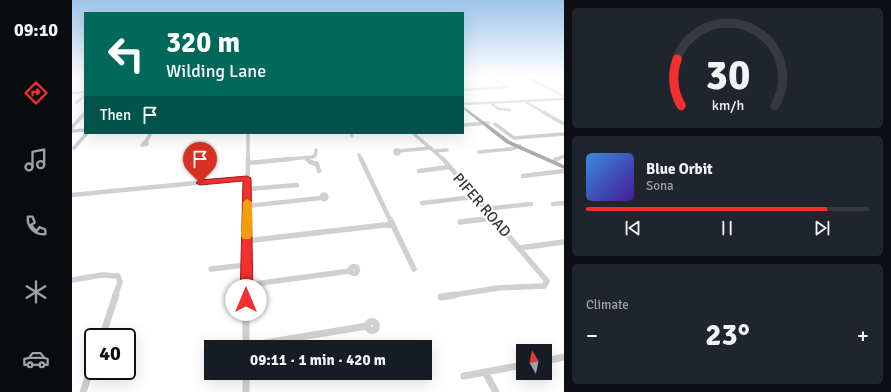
<!DOCTYPE html>
<html lang="en">
<head>
<meta charset="utf-8">
<style>
  :root { --surface:#171b24; --page:#20242c; --text:#f1f3f6; --muted:#9ea1a6; --line:#363941; --accent:#f2302d }
  body { margin:0; font-family:Signika,sans-serif; background:var(--page); color:var(--text); height:100vh; display:flex; flex-direction:column; font-size:15px; white-space:nowrap }
  * { box-sizing:border-box; margin:0 }
  p { font-size:13px; color:var(--muted) }
  .icon { flex:none; width:22px; height:22px; fill:none; stroke:currentColor; stroke-width:2; stroke-linecap:round; stroke-linejoin:round }
  .map { position:relative; flex:1; overflow:hidden }
  .panel { display:flex; flex-direction:column; gap:8px; padding:8px; background:#0d0f14; width:327px }
  .panel>* { flex:none }
  .banner { position:absolute; left:12px; top:12px; width:380px; height:122px; border-radius:0px; box-shadow:0 4px 16px #0002; background:#00695c; color:#fff; overflow:hidden }
  .needle { width:26px; rotate:351deg }
  .tools { position:absolute; left:444px; top:344px; display:grid; gap:8px }
  .tools a { display:grid; place-items:center; width:36px; height:36px; border-radius:0px; background:var(--surface); box-shadow:0 4px 16px #0002; font-size:20px }
  .speed { position:absolute; left:12px; top:328px; display:flex; gap:8px; font-size:20px; font-weight:700; text-align:center }
  .speed>* { display:grid; place-content:center; width:52px; height:52px; border-radius:50%; background:var(--surface); box-shadow:0 4px 16px #0002; line-height:1 }
  .speed .limit { border:2px solid #111; border-radius:6px; background:#fff; color:#111 }
  .pin { position:absolute; display:grid; place-items:center; width:34px; height:34px; color:#fff; margin:-41px -17px; border-radius:50% 50% 50% 0; rotate:-45deg; box-shadow:0 0 4px #0007 }
  .pin .icon { rotate:45deg }
  .me { position:absolute; width:44px; margin:-22px; rotate:0deg; stroke-linejoin:round; filter:drop-shadow(0 0 3px #0008) }
  .turn { display:flex; align-items:center; gap:14px; height:84px; padding:0 16px; font-size:18px }
  .turn .icon { width:52px; height:52px; stroke-width:2.5 }
  .turn b { display:block; font-size:28px; line-height:34px }
  .then { display:flex; align-items:center; height:38px; padding:0 16px; background:#0003; gap:8px; font-size:15px }
  .big { font-size:30px; font-weight:700; line-height:1.1 }
  .panel .card { flex:1; display:flex; flex-direction:column; justify-content:center; gap:6px; min-width:0; padding:0 14px; border-radius:6px; background:var(--page) }
  .panel .dial { align-items:center; gap:0 }
  .dial svg { height:104px; overflow:visible; fill:none; stroke:var(--line); stroke-width:7; stroke-linecap:round; text-anchor:middle }
  .dial text { fill:var(--text); stroke:none }
  .song { display:flex; align-items:center; gap:12px }
  .cover { width:48px; height:48px; border-radius:6px; background:linear-gradient(135deg,hsl(210 70% 55%),hsl(260 70% 35%)) }
  .played { height:4px; border-radius:2px; background:linear-gradient(90deg,var(--accent) 85%,var(--line) 85%) }
  .keys { display:flex; justify-content:space-around; direction:ltr }
  .heat { display:flex; justify-content:space-between; align-items:center; font-size:22px; direction:ltr }
  .trip { position:absolute; left:132px; top:340px; width:228px; height:40px; border-radius:0px; background:var(--surface); box-shadow:0 4px 16px #0002; font-weight:700; line-height:40px; text-align:center }
  main { display:flex; flex:1; min-height:0 }
  .menu { display:flex; flex-direction:column; width:72px; justify-content:space-around; align-items:center; background:#090b0e; color:var(--muted) }
  .menu .icon { width:28px; height:28px }
  .menu .current { color:var(--accent) }
  .menu b { font-size:18px; color:var(--text) }
  .map>svg:first-child { display:block }
  .lines { fill:none; stroke-linecap:round; stroke-linejoin:round }
  .minor-far4 { stroke:#d0d0d0; stroke-width:2.5 }
  .minor-far3 { stroke:#d0d0d0; stroke-width:3.5 }
  .minor-far2 { stroke:#d0d0d0; stroke-width:4.5 }
  .minor-far1 { stroke:#d0d0d0; stroke-width:5.5 }
  .minor { stroke:#d0d0d0; stroke-width:7 }
  .major { fill:#ababab; fill-rule:evenodd }
  .route { fill:#f2302d; stroke:#9d1f1d }
  .slow { fill:#f59e0b }
  .labels { text-anchor:middle; dominant-baseline:central; stroke-width:4; stroke-linejoin:round; paint-order:stroke }
  .street-label { font-size:15px; fill:#333; stroke:#fff }
</style>
</head>
<body>
<main>
<nav class="menu">
<b>09:10</b>
<svg class="icon current" aria-label="directions" viewBox="0 0 24 24"><path d="M12 3l9 9-9 9-9-9zM9 14v-3h6M13 9l2 2-2 2"/></svg>
<svg class="icon" aria-label="music" viewBox="0 0 24 24"><path d="M9 18V5l10-2v13"/><circle cx="6" cy="18" r="3"/><circle cx="16" cy="16" r="3"/></svg>
<svg class="icon" aria-label="phone" viewBox="0 0 24 24"><path d="M5 4h4l2 5-3 2q2 4 5 5l2-3 5 2v4C11 20 4 13 5 4z"/></svg>
<svg class="icon" aria-label="climate" viewBox="0 0 24 24"><path d="M12 3v18M4 7l16 10M4 17L20 7"/></svg>
<svg class="icon" aria-label="car" viewBox="0 0 24 24"><path d="M5 17H2v-5l4-1 3-4h7l3 4 3 1v5h-3M9 17h6M6 11h13"/><circle cx="7" cy="17" r="2"/><circle cx="17" cy="17" r="2"/></svg>
</nav>
<div class="map">
<svg width="492" height="392" viewBox="0 0 492 392">
  <rect width="100%" height="100%" fill="#fff"/>
  <g class="lines">
    <!-- minor-far4 -->
    <path class="minor-far4" d="M416,76L435,87
      M452,76L492,96
      M391,77L408,76
      M391,90L435,87
      M0,93L13,92
      M454,102L473,113
      M4,103L13,95
      M391,104L492,99
      M420,104L427,109L438,110"/>
    <!-- minor-far3 -->
    <path class="minor-far3" d="M471,112L492,124
      M423,124L442,138L492,134
      M391,125L416,123
      M0,127L13,113
      M0,131L13,130
      M279,133L280,136
      M341,133L372,160
      M74,141L75,144L70,145Z
      M74,141L79,133
      M2,148L15,133
      M323 152a2 2 0 1 1 4 0a2 2 0 1 1-4 0Z
      M328,151L359,148
      M362,151L375,150
      M407,152L439,149L448,146
      M287,155L289,160
      M234,158L236,160
      M176,160V133
      M207,160L240,157L243,156L244,150
      M483,160L492,156"/>
    <!-- minor-far2 -->
    <path class="minor-far2" d="M235,159L238,162L245,164L247,171
      M289,159L318,220
      M371,159L423,220
      M483,160L485,159
      M176,163L218,159
      M347,171L377,167
      M451,176L492,171
      M175,189L225,185
      M249.5 197a2.5 2.5 0 1 1 5 0a2.5 2.5 0 1 1-5 0Z
      M0,195L175,178
      M350,203L402,197
      M481,204L492,203
      M175,206L249,198
      M413,209L459,204
      M175,220L176,159
      M405,220L420,218"/>
    <!-- minor-far1 -->
    <path class="minor-far1" d="M318,219L342,269
      M388,222L413,219
      M174,241L321,224
      M447,248L492,242
      M278.5 270a3.5 3.5 0 1 1 7 0a3.5 3.5 0 1 1-7 0Z
      M139,269L174,265
      M0,280L30,275L46,276L48,282L43,296
      M175,285L278,271
      M174,296L175,219
      M376,296L426,288L472,286L475,281L422,219"/>
    <!-- minor -->
    <path class="minor" d="M369,297L383,295
      M295.5 326a4.5 4.5 0 1 1 9 0a4.5 4.5 0 1 1-9 0Z
      M30,337L44,295
      M174,346L295,326
      M174,347V295
      M473,361L492,357
      M413,372L424,392
      M174,373V392
      M392,376L451,365
      M11,392L21,363"/>
    <!-- major -->
    <path class="major" d="M391,106L438,141L492,165V169L434,143L391,109Z"/>
  </g>
  <!-- sky -->
  <linearGradient id="sky" x2="0" y2="1"><stop stop-color="#9dc5eb"/><stop offset="0.58" stop-color="#fff"/><stop offset="1" stop-color="#fff" stop-opacity="0"/></linearGradient>
  <rect width="492" height="131" fill="url(#sky)"/>
  <!-- route -->
  <path class="route" d="M175,176L179,178L181,300L179,304L174,306L170,304L168,300L171,181L128,185L124,183L128,180Z"/>
  <!-- slow -->
  <path class="slow" d="M175,199L180,202V236L178,239H171L169,236L171,202Z"/>
  <g class="labels">
    <!-- street labels -->
    <g class="street-label">
      <text transform="translate(410 205) rotate(49)">PIFER ROAD</text>
    </g>
  </g>
</svg>
<div class="tools">
<a><svg class="needle" viewBox="-14 -14 28 28"><path d="M0-13l5 13h-10z" fill="#e53935"/><path d="M0 13l5-13h-10z" fill="#9ea1a6"/></svg></a>
</div>
<div class="speed"><div class="limit">40</div></div>
<div class="pin" style="left:128px;top:183px;background:#d93025"><svg class="icon" aria-label="arrive" viewBox="0 0 24 24"><path d="M6 21V4h12l-3 4 3 4H6"/></svg></div>
<svg class="me" style="left:174px;top:300px" viewBox="-20 -20 40 40"><circle r="19" fill="#fff"/><path d="M0-13L10 11 0 6-10 11z" fill="#f2302d"/></svg>
<div class="trip">09:11 · 1 min · 420 m</div>
<div class="banner">
<div class="turn"><svg class="icon" aria-label="left" viewBox="0 0 24 24"><path d="M17 20v-9H6M10 6l-5 5 5 5"/></svg><div><b>320 m</b>Wilding Lane</div></div>
<div class="then">Then<svg class="icon" aria-label="arrive" viewBox="0 0 24 24"><path d="M6 21V4h12l-3 4 3 4H6"/></svg></div>
</div>
</div>
<section class="panel">
<div class="card dial"><svg viewBox="0 0 100 80">
<path d="M14 69A42 42 0 1 1 86 69"/>
<path d="M14 69A42 42 0 0 1 11 33" stroke="#f2302d"/>
<text x="50" y="56" font-size="32" font-weight="700">30</text>
<text x="50" y="72" font-size="11">km/h</text>
</svg></div>
<div class="card">
<div class="song"><i class="cover"></i><div><b>Blue Orbit</b><p>Sona</p></div></div>
<div class="played"></div>
<div class="keys"><svg class="icon" aria-label="previous" viewBox="0 0 24 24"><path d="M18 5L8 12l10 7zM5 5v14"/></svg><svg class="icon" aria-label="pause" viewBox="0 0 24 24"><path d="M8 5v14M16 5v14"/></svg><svg class="icon" aria-label="next" viewBox="0 0 24 24"><path d="M6 5l10 7-10 7zM19 5v14"/></svg></div>
</div>
<div class="card"><p>Climate</p>
<div class="heat"><a>−</a><b class="big">23°</b><a>+</a></div>
</div>
</section>
</main>
</body>
</html>
